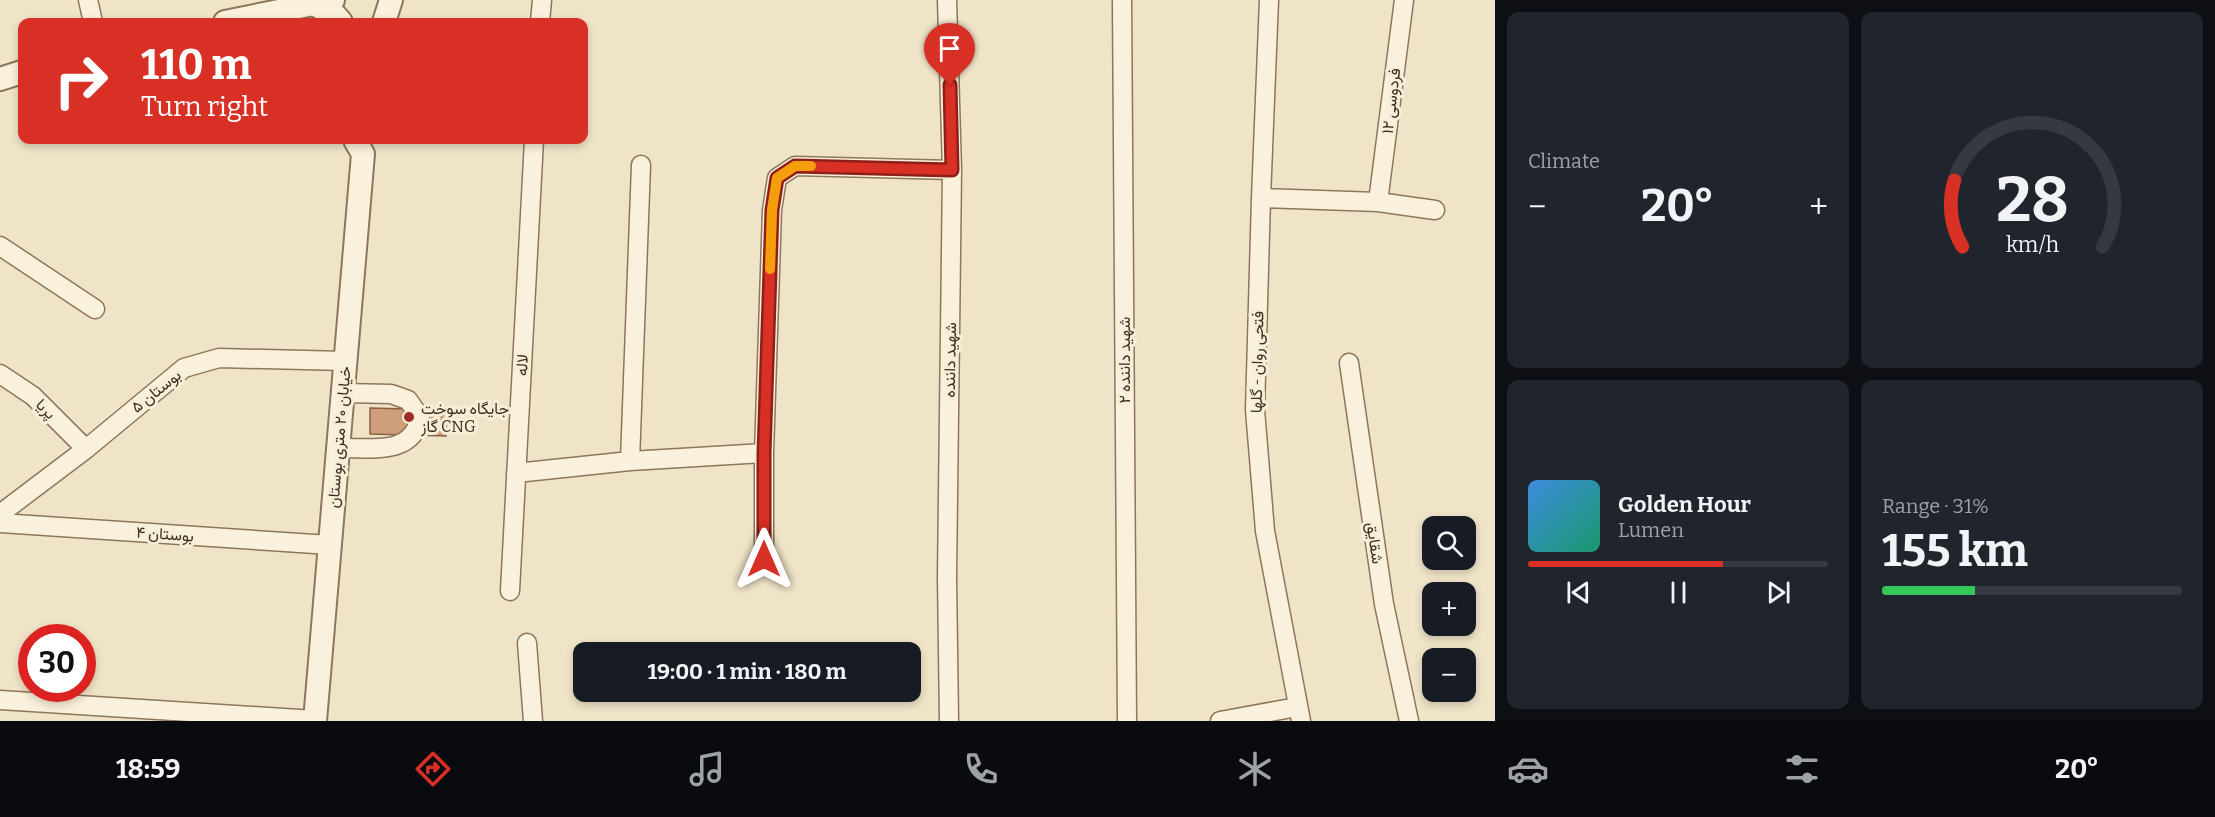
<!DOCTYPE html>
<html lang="en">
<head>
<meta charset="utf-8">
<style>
  :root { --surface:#171b24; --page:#20242c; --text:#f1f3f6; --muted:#9ea1a6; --line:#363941; --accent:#d93025 }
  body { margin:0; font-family:Bitter,Vazirmatn,serif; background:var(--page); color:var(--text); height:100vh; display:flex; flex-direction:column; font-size:22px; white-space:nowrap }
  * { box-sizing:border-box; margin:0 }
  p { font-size:20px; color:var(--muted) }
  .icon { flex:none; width:33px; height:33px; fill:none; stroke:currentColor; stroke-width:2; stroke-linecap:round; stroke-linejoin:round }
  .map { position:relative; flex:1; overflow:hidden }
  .side { display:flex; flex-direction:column; gap:12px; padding:12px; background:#0d0f14; width:720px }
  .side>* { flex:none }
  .hud { position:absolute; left:18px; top:18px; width:570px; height:126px; border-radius:12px; box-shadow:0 3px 9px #0003; background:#d93025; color:#fff; overflow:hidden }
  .fabs { position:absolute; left:1422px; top:516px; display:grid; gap:12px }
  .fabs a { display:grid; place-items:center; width:54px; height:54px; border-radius:12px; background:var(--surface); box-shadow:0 3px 9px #0003; font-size:30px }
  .speed { position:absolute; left:18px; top:624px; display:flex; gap:12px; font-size:30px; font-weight:700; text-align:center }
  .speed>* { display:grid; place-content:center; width:78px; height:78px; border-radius:50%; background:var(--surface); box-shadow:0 3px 9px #0003; line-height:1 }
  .speed .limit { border:9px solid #d22; background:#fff; color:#111 }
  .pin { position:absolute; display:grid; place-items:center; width:51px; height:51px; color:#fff; margin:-62px -26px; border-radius:50% 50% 50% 0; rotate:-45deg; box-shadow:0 0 6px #0007 }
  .pin .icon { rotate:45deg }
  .me { position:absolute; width:66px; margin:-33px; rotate:0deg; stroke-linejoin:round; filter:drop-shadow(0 0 4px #0008) }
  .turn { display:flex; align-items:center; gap:21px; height:126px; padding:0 24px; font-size:27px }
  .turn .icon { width:78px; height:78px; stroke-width:2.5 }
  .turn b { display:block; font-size:42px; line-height:51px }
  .big { font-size:45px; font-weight:700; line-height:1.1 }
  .side .widget { flex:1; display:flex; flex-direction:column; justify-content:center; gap:9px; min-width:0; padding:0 21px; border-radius:12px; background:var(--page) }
  .side .dial { align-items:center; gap:0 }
  .dial svg { height:156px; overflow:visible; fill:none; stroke:var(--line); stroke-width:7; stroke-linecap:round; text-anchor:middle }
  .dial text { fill:var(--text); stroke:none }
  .song { display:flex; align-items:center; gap:18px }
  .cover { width:72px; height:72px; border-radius:9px; background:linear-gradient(135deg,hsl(210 70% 55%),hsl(160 70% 35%)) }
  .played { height:6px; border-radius:3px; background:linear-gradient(90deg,var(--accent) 65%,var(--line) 65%) }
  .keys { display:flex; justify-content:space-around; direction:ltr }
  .heat { display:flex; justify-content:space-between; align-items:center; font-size:33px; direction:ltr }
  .charge { height:9px; border-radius:4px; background:linear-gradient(90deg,#34c759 31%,var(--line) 0) }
  .side .tiles { flex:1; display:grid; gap:12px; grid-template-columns:repeat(2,1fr) }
  .trip { position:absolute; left:573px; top:642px; width:348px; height:60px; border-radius:12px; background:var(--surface); box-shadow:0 3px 9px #0003; font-weight:700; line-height:60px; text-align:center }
  .menu { display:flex; height:96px; justify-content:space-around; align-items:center; background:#090b0e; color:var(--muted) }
  .menu .icon { width:42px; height:42px }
  .menu .selected { color:var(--accent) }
  .menu b { font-size:27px; color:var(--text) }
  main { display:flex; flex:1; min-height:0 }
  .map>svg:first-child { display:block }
  .building { fill:#cf9f7d; stroke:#8d5f41; stroke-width:1.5 }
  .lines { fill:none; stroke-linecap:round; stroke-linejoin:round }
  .minor-casing { stroke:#8d765c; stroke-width:21 }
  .tertiary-casing { stroke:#8d765c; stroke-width:26 }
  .minor { stroke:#faf1dc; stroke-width:18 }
  .tertiary { stroke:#faf1dc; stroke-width:22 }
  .route-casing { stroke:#8d1f18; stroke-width:15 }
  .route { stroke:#d93025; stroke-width:10 }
  .slow { stroke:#f59e0b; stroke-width:10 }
  .poi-dot { fill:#9e2a2b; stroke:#f7eed8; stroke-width:2 }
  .labels { text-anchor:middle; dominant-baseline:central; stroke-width:6; stroke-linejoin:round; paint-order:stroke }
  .street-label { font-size:16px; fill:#3d2e20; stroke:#f7eed8 }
  .poi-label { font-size:16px; fill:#3d2e20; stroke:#f7eed8; text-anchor:start }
</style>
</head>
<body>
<main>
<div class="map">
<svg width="1495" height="721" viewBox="0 0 1495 721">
  <rect width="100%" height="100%" fill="#f0e4c8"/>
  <!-- building -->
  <path class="building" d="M370,408L447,410L446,436L370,434Z"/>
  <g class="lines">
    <defs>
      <path id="minor" d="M88,0L93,22
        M947,0L952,170L947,577L949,721
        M1122,0L1127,721
        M1269,0L1261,198L1255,410L1265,531L1301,721
        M540,22L542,0
        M641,165L630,461L764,453
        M1261,198L1378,202L1435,210
        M1378,202L1404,0
        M0,246L95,309
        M1349,363L1384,604L1409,721
        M0,374L33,396L86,449
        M338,448C369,447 413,457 420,417L408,400L391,394L343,393
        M516,473L630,461
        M0,514L86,449L184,368L219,358L345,361
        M0,523L330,545
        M764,559V453L772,210L777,178L795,166L952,170
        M510,591L534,140
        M527,643L533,721
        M0,700L315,720
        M1220,721L1297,707"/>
      <path id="tertiary" d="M313,4L335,15L341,22
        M225,22L333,0
        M384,22L391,0
        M0,79L22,72
        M315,721L363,154L355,140"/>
    </defs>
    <!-- minor casing -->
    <use href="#minor" class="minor-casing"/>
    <!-- tertiary casing -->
    <use href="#tertiary" class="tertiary-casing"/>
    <!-- minor -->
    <use href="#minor" class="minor"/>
    <!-- tertiary -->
    <use href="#tertiary" class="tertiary"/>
  </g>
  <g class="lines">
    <defs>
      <path id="route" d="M764,559V453L772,210L777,178L795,166L952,170L950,85"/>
    </defs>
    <!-- route casing -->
    <use href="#route" class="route-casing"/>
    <!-- route -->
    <use href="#route" class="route"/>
    <!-- slow -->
    <path class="slow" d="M770,269L772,210L777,178L795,166H811"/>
  </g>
  <!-- markers -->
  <circle class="poi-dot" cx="409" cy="417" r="6"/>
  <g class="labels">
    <!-- street labels -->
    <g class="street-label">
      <text transform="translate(1391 101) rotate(-83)">فردوسی ۱۲</text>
      <text transform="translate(950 360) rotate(-89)">شهید داننده</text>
      <text transform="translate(1124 360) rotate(-90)">شهید داننده ۲</text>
      <text transform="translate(1257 362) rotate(-89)">فتحی روان - گلها</text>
      <text transform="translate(522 365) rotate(-87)">لاله</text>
      <text transform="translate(156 391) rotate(-39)">بوستان ۵</text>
      <text transform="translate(46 409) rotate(45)">پریا</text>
      <text transform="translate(339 437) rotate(-85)">خیابان ۲۰ متری بوستان</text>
      <text transform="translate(165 534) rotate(4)">بوستان ۴</text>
      <text transform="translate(1375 543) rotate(82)">شقایق</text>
    </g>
    <!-- poi labels -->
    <g class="poi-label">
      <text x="421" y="408">جایگاه سوخت<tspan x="421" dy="18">گاز CNG</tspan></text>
    </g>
  </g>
</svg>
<div class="fabs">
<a><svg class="icon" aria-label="search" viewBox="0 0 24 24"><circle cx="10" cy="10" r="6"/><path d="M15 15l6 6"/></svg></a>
<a>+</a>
<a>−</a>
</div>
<div class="speed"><div class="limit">30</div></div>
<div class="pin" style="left:950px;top:85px;background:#d93025"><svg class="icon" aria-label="arrive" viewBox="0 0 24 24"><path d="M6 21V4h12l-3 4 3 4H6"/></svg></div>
<svg class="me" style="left:764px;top:559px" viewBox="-20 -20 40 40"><path d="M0-17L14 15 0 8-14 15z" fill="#d93025" stroke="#fff" stroke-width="4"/></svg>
<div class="trip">19:00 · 1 min · 180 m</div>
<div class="hud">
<div class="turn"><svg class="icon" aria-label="right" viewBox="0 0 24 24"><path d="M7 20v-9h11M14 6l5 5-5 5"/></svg><div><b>110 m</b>Turn right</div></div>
</div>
</div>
<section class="side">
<div class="tiles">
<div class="widget"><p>Climate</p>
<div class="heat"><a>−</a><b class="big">20°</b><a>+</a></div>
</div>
<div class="widget dial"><svg viewBox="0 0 100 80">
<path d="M14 69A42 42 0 1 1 86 69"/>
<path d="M14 69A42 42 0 0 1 10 35" stroke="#d93025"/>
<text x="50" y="56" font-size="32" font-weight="700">28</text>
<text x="50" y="72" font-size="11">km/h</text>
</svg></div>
<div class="widget">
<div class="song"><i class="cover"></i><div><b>Golden Hour</b><p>Lumen</p></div></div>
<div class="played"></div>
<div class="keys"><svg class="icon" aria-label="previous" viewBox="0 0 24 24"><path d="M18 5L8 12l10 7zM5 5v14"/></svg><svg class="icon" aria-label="pause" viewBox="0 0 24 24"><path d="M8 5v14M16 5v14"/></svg><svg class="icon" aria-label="next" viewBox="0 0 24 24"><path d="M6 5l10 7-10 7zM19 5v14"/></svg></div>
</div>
<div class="widget"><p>Range · 31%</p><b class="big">155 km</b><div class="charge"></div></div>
</div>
</section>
</main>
<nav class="menu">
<b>18:59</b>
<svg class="icon selected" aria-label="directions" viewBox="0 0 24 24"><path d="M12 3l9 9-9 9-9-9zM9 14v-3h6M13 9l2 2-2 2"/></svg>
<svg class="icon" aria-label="music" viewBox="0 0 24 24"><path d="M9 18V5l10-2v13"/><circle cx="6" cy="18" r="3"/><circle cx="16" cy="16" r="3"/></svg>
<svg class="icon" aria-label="phone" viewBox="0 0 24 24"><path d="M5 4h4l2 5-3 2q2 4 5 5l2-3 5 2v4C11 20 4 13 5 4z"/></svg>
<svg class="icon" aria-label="climate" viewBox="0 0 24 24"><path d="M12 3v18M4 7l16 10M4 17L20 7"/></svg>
<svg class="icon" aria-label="car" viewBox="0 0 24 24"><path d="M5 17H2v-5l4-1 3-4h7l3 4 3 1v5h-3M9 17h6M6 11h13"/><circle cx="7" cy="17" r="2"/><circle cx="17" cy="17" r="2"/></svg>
<svg class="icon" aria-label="filters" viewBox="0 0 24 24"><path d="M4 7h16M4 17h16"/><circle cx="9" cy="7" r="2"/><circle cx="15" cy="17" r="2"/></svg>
<b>20°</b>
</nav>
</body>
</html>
